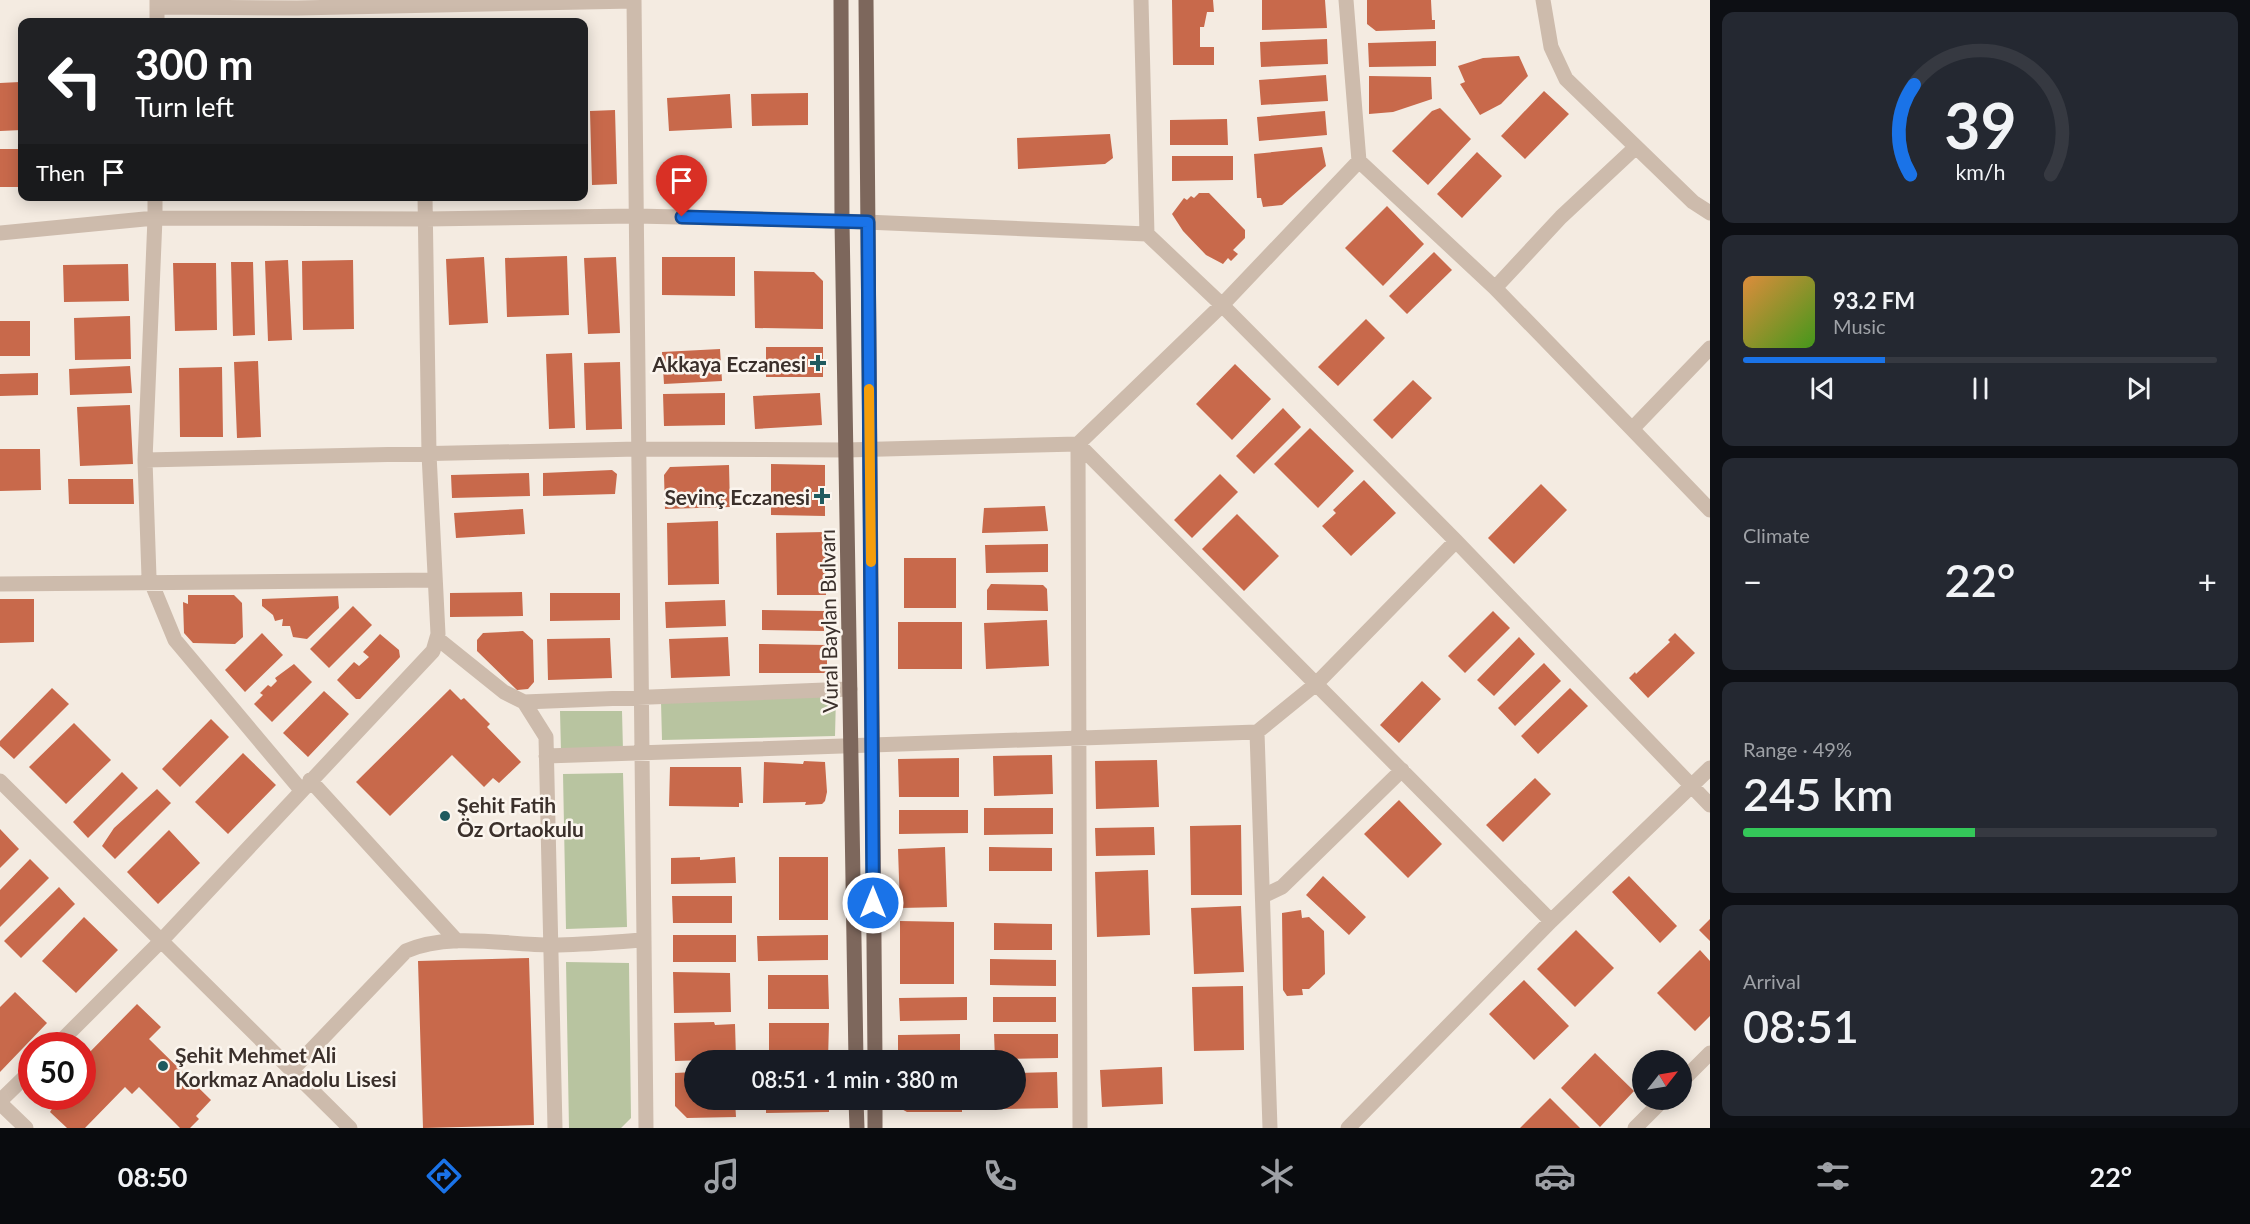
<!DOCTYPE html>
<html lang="en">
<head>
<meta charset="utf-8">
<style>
  :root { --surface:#171b24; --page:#242831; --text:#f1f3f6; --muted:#9ea1a6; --line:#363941; --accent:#1a73e8 }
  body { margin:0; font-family:Lato,sans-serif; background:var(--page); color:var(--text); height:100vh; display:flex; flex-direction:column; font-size:22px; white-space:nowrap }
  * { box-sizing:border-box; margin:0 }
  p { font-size:20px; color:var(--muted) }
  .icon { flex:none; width:33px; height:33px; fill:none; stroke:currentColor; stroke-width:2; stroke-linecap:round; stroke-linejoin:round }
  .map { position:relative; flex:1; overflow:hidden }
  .drawer { display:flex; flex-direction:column; gap:12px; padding:12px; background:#0d0f14; width:540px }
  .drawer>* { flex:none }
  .hud { position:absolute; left:18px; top:18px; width:570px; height:183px; border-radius:12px; box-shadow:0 3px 15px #0003; background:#202124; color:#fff; overflow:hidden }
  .needle { width:39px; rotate:59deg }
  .fabs { position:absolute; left:1632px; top:1050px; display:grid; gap:12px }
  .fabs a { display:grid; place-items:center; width:60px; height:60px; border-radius:50%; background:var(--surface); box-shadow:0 3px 15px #0003; font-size:30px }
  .speed { position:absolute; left:18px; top:1032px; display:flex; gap:12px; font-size:30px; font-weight:700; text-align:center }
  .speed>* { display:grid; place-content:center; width:78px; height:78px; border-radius:50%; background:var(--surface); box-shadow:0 3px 15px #0003; line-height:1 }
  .speed .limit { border:9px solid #d22; background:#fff; color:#111 }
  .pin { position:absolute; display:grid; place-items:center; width:51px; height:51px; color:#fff; margin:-62px -26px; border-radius:50% 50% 50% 0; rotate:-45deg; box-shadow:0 0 6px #0007 }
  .pin .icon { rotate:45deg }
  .me { position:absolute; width:66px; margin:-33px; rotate:0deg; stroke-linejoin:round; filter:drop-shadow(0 0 4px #0008) }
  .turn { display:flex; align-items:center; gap:21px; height:126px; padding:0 18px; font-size:27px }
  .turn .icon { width:78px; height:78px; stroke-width:2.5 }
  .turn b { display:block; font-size:42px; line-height:51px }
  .then { display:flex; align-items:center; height:57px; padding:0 18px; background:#0003; gap:12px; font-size:22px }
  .big { font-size:45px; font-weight:600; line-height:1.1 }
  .drawer .widget { flex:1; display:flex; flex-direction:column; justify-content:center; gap:9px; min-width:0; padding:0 21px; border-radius:12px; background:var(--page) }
  .drawer .dial { align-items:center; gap:0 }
  .dial svg { height:156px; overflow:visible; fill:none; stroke:var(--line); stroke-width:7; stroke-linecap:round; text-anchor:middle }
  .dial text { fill:var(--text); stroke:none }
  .song { display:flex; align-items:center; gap:18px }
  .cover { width:72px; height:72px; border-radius:9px; background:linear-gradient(135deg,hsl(30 70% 55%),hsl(100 70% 35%)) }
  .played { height:6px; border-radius:3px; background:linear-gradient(90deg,var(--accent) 30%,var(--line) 30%) }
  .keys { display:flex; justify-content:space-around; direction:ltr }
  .heat { display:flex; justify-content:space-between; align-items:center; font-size:33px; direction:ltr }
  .charge { height:9px; border-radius:4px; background:linear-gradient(90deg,#34c759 49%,var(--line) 0) }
  .trip { position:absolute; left:684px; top:1050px; width:342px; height:60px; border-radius:30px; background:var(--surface); box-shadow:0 3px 15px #0003; font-weight:600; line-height:60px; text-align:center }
  .tabs { display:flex; height:96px; justify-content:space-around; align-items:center; background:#090b0e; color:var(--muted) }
  .tabs .icon { width:42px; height:42px }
  .tabs .active { color:var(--accent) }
  .tabs b { font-size:27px; color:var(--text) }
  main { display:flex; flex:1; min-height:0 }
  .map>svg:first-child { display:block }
  .green { fill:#b8c4a0 }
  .building { fill:#c8694b }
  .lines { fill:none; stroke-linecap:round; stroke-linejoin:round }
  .minor { stroke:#cdbbac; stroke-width:15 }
  .major { stroke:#7d675c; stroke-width:15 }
  .route-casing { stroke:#114b97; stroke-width:15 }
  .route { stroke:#1a73e8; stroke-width:10 }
  .slow { stroke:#f59e0b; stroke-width:10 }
  .poi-dot { fill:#1f5a5e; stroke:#fbf5ee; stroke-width:2 }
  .labels { text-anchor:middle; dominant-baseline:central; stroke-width:5; stroke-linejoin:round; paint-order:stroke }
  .poi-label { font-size:21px; font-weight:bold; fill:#3b302b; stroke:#fbf5ee; text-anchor:end }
  .street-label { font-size:21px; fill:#3b302b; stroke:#fbf5ee }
</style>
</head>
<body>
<main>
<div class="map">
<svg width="1710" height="1128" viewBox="0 0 1710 1128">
  <rect width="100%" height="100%" fill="#f4ebe1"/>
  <!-- green -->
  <path class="green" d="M836,696L835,736L662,740L661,702Z
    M560,711H622L623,751L561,752Z
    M623,773L627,927L566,929L563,774Z
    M566,962L629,963L631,1118L621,1128H569Z"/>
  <!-- building -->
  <path class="building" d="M1172,0H1213L1214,12H1207L1204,27H1200V47H1214V65H1173Z
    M1262,0H1325L1327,28L1262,30Z
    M1367,0H1431L1432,20H1435V29L1376,31L1367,24Z
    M1327,39L1328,64L1261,67L1260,42Z
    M1436,41V66L1369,67L1368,43Z
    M1519,56L1528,76L1501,104L1480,115L1460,84L1465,82L1458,66L1483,58Z
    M1326,75L1328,101L1261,105L1259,80Z
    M1369,76L1431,77L1432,99L1393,112L1369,114Z
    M20,82L22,130L0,131V83Z
    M1544,91L1569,114L1525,159L1501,136Z
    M808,93V125L752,126L751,94Z
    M730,94L732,128L669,131L667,98Z
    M1440,108L1471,139L1428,185L1392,151L1432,111Z
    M615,110L617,184L592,185L590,111Z
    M1325,111L1327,135L1259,141L1257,117Z
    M1227,119L1228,145H1170V120Z
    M1110,134L1113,158L1105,164L1018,169L1017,138Z
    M1322,147L1326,166L1282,205L1263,207L1261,198H1257L1254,154Z
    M0,149H22V187H0Z
    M1477,152L1502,176L1462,218L1437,194Z
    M1172,156H1233V180L1172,181Z
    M1199,193H1209L1245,230V238L1233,250L1238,254L1231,261L1228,258L1223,264L1206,255L1183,231L1172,214L1184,198L1187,200L1191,196L1194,198Z
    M1387,206L1424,244L1383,286L1345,248Z
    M1434,252L1452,270L1407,314L1389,296Z
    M567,256L569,315L507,317L505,258Z
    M484,257L488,323L449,325L446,259Z
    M616,257L620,333L588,334L584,258Z
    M662,257H735V296L662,295Z
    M288,260L292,340L268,341L265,261Z
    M353,260L354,329L303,330L302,261Z
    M231,262H253L255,335L233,336Z
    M173,263H216L217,330L175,331Z
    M128,264L129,301L64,302L63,265Z
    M754,271L814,272L823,281V329L755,328Z
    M130,316L131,359L75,360L74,318Z
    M1366,319L1385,338L1338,386L1318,367Z
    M0,321H30V356H0Z
    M766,347H823V377H766Z
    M720,349L722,381L664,384L662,352Z
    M572,353L575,428L549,429L546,354Z
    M258,361L261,437L237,438L234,362Z
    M620,362L622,429L586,430L584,363Z
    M1235,364L1271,399L1232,440L1196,404Z
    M130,366L132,393L70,395L69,369Z
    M222,367L223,437H180L179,368Z
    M38,373V395L0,396V374Z
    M1413,380L1432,398L1392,439L1373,420Z
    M725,393V425L664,426L663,394Z
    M820,393L822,425L755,429L753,396Z
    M130,405L133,464L80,466L77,407Z
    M1283,408L1301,427L1254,474L1236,456Z
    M1310,428L1354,471L1318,508L1274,464Z
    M0,449H40L41,490L0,491Z
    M771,464L825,465V516L771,515Z
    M729,465L730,507L665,509L664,475L670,467Z
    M612,470L617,474L615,494L543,496V473Z
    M529,473L530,496L452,498L451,475Z
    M1220,474L1238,492L1192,538L1174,520Z
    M68,479H133L134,504H69Z
    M1364,480L1396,513L1351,556L1322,526L1336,513L1333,510Z
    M1541,484L1567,510L1514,564L1488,538Z
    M1045,506L1048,531L982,533L984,508Z
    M523,509L525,534L456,538L454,513Z
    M1237,514L1279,556L1244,591L1202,549Z
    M718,521L719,584L668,585L667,523Z
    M825,532L826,595H777L776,533Z
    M1048,544V572L986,573L985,545Z
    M904,558H956V608H904Z
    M991,584L1043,585L1047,589L1048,611L987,610V590Z
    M522,592L523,616L450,617V593Z
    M550,593H620V620L550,621Z
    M188,595H234L242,603L243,637L235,644L193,643L184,633L183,602L188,604Z
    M338,596L339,608L307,639L293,637L290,626H282L283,619L275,621L273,615L262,606V599Z
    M0,599H34V642L0,643Z
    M725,600L726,626L666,628L665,602Z
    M353,606L372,625L329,668L310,649Z
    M762,610L824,611V631L762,630Z
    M1493,611L1510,628L1465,673L1448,656Z
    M1047,620L1049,666L986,669L984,623Z
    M898,622H962V669H898Z
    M523,631L533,640L534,682L528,689L517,690L477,651V640L483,633Z
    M262,633L283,655L245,692L225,670Z
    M1675,633L1695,653L1648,698L1629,678L1635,672L1636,674L1670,642L1668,640Z
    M380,634L399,650L400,657L360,699H356L337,680L354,662L359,666L369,657L363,652Z
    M728,637L730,676L671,678L669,639Z
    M1519,637L1535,654L1494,696L1477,680Z
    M610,638L612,678L548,680L547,639Z
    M759,644L827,645V673H759Z
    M1544,663L1561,681L1515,726L1498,708Z
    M294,664L312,682L272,722L254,704L263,695L260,693L268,685L271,687L277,681L275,678Z
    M1422,681L1441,699L1399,743L1380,725Z
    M52,688L69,704L14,759L0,746V741Z
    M1570,688L1588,706L1538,754L1521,736Z
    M450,689L461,700L464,698L490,724L487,727L521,762L499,783L493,778L484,787L452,755L390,816L356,782Z
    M324,691L349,714L308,757L283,733Z
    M211,719L229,737L180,787L162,769Z
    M74,723L111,760L66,804L29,767Z
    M243,753L276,785L228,834L195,802Z
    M1052,755L1053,794L994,796L993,756Z
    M959,758V797H899L898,759Z
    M1157,760L1159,807L1096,809L1095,761Z
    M804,761L825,762L827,792L825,801L822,804L805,805L806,802L763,803L764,762L803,764Z
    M670,767H741L743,803H739V807L669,806Z
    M122,772L138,788L88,838L73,822Z
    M1535,778L1551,794L1503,842L1486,825Z
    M157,789L171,803L115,859L102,846L114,828Z
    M1399,800L1442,844L1408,878L1364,834Z
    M984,808H1053V834L984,835Z
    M899,810H968V833L899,834Z
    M1241,825L1242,895H1191L1190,826Z
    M1154,827L1155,855L1096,856L1095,828Z
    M0,829L19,849L0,868Z
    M169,830L200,863L158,904L127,872Z
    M945,847L947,907L900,908L898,849Z
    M989,847L1052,848V871H989Z
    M700,857V860L735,857L736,883L671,884V858Z
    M779,857H828V920H779Z
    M30,859L49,878L0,927V890Z
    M1148,870L1150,935L1097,937L1095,872Z
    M1323,876L1366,917L1349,935L1306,895Z
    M1629,876L1677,926L1660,943L1612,892Z
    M59,887L75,904L21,958L4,941Z
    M672,896H732V923H673Z
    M1241,906L1244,972L1194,974L1191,908Z
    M1301,910L1302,918L1309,917L1324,931L1325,974L1309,989H1302L1303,995L1287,996L1283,990L1282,913Z
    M84,917L118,950L76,993L42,961Z
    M1710,919V941L1699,930Z
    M900,921L954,922V984H900Z
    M994,923L1052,924V950H994Z
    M1576,930L1614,968L1575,1007L1537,969Z
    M673,935H736V962H673Z
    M828,935V960L758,961L757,936Z
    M1700,950L1710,961V1016L1695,1031L1657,993Z
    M529,958L534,1125L423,1128L418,961Z
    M990,959L1056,960V986L990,985Z
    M673,972L730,973L731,1012L674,1013Z
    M768,975H828L829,1009H768Z
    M1524,980L1569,1026L1534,1060L1489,1014Z
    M1243,986L1244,1050L1194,1051L1192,987Z
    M15,992L47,1023L0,1072V1007Z
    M967,997V1020L900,1021L899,998Z
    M993,997H1056V1022H993Z
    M137,1004L161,1027L149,1039L211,1100L196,1116L199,1119L190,1128H180L139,1087L132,1094L125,1087L85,1128H67L50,1112L52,1109L43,1100L47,1096H82V1060Z
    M714,1022L715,1025L735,1024L736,1059L675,1061L674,1023Z
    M769,1023H829L828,1060L769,1059Z
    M960,1034V1059L898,1060V1035Z
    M994,1034H1058V1058L995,1059Z
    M1595,1053L1634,1091L1600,1127L1561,1088Z
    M1162,1067L1163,1104L1102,1107L1100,1070Z
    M694,1072V1100H735L736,1117L687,1118L675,1106V1073Z
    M1057,1072L1058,1108L995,1109V1100H1016V1073Z
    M1550,1098L1580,1128H1520Z
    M766,1100H829V1112L766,1113Z
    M898,1100H962V1112H907L898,1107Z"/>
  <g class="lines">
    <!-- minor -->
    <path class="minor" d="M157,0V22
      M634,0L646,1128
      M1141,0L1147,234L1222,305L1456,541L1710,805
      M1543,0L1551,47L1566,79L1693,202L1710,213
      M157,7L297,8L634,1
      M1359,161L1495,288L1632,429
      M155,196V218L426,219L636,216L842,221L1147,234
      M0,233L155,218L145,460L149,577L175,640L301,790
      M1495,288L1561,217L1636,147
      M1710,348L1632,429L1710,510
      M1078,444L1080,1128
      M1078,444L1551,921
      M145,460L638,449L846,450L1078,444L1222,305L1359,161L1346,0
      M0,584L435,580
      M438,639L504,692L524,702L850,689
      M524,702L546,737L555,1128
      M546,756L1257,732
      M310,780L457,941
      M0,781L350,1128
      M1263,896L1282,887L1402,770
      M56,1046L161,941L433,651L438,634L429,454L425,196
      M293,1069L406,951C451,932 504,945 552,945C583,945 614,942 644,940
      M1682,1081L1710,1053
      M0,1101L32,1070
      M0,1103L26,1128
      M1270,1128L1257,732L1316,684L1456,541
      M1348,1128L1551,921L1710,768
      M1635,1128L1663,1100"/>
    <!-- major -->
    <path class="major" d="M841,0L842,221L856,1060
      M866,0L875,1060
      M856,1100L857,1128
      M875,1100V1128"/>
  </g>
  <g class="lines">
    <defs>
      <path id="route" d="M682,217L868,222L873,903"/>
    </defs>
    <!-- route casing -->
    <use href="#route" class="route-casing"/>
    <!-- route -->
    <use href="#route" class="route"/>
    <!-- slow -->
    <path class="slow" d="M869,389L871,562"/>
  </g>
  <!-- markers -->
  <g class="poi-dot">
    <path d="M815 354h6v6h6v6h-6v6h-6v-6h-6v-6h6z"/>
    <path d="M819 487h6v6h6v6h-6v6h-6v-6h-6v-6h6z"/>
    <circle cx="445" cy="816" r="6"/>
    <circle cx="163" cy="1066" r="6"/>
  </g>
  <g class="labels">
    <!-- poi labels -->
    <g class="poi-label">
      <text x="806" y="363">Akkaya Eczanesi</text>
      <text x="810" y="496">Sevinç Eczanesi</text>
      <text x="457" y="804" text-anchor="start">Şehit Fatih<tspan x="457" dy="24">Öz Ortaokulu</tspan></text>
      <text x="175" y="1054" text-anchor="start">Şehit Mehmet Ali<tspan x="175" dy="24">Korkmaz Anadolu Lisesi</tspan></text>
    </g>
    <!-- street labels -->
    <g class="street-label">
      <text transform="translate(828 621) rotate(-91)">Vural Baylan Bulvarı</text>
    </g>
  </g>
</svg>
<div class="fabs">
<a><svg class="needle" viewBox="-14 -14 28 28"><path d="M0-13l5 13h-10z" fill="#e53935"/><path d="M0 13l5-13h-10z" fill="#9ea1a6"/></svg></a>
</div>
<div class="speed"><div class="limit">50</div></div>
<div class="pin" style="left:682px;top:217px;background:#d93025"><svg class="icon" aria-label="arrive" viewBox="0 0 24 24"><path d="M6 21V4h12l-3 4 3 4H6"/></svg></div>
<svg class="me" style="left:873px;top:903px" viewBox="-20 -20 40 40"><circle r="17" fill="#1a73e8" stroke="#fff" stroke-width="3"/><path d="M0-11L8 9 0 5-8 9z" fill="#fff"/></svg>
<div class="trip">08:51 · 1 min · 380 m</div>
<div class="hud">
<div class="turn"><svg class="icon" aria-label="left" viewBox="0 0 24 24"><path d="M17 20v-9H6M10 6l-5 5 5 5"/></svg><div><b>300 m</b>Turn left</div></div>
<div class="then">Then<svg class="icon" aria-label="arrive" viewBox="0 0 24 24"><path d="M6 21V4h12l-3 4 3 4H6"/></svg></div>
</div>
</div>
<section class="drawer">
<div class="widget dial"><svg viewBox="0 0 100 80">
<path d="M14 69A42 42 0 1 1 86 69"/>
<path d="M14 69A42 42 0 0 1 16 23" stroke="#1a73e8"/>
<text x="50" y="56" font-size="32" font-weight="700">39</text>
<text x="50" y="72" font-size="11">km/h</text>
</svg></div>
<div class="widget">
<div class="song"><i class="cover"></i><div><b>93.2 FM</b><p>Music</p></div></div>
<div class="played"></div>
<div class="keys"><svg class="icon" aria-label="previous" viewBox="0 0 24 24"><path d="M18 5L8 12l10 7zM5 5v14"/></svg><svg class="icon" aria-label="pause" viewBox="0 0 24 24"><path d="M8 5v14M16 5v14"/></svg><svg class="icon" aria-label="next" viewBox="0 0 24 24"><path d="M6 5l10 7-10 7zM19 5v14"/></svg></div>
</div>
<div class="widget"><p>Climate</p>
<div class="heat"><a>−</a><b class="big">22°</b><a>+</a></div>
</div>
<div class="widget"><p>Range · 49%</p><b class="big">245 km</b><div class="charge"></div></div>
<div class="widget"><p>Arrival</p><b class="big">08:51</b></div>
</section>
</main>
<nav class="tabs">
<b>08:50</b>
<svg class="icon active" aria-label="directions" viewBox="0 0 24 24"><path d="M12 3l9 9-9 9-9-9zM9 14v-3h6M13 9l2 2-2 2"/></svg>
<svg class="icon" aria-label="music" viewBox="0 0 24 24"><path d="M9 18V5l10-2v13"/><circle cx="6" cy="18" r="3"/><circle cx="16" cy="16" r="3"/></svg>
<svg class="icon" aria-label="phone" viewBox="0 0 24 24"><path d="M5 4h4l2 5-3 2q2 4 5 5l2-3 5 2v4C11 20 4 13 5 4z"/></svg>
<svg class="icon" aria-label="climate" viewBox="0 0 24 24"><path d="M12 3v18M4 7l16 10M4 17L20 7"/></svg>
<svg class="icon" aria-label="car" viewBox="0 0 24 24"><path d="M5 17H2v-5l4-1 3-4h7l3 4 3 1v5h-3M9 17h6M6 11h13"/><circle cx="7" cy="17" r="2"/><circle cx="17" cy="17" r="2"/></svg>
<svg class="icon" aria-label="filters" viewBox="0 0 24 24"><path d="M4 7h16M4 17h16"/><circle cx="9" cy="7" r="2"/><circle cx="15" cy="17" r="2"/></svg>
<b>22°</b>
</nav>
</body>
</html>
